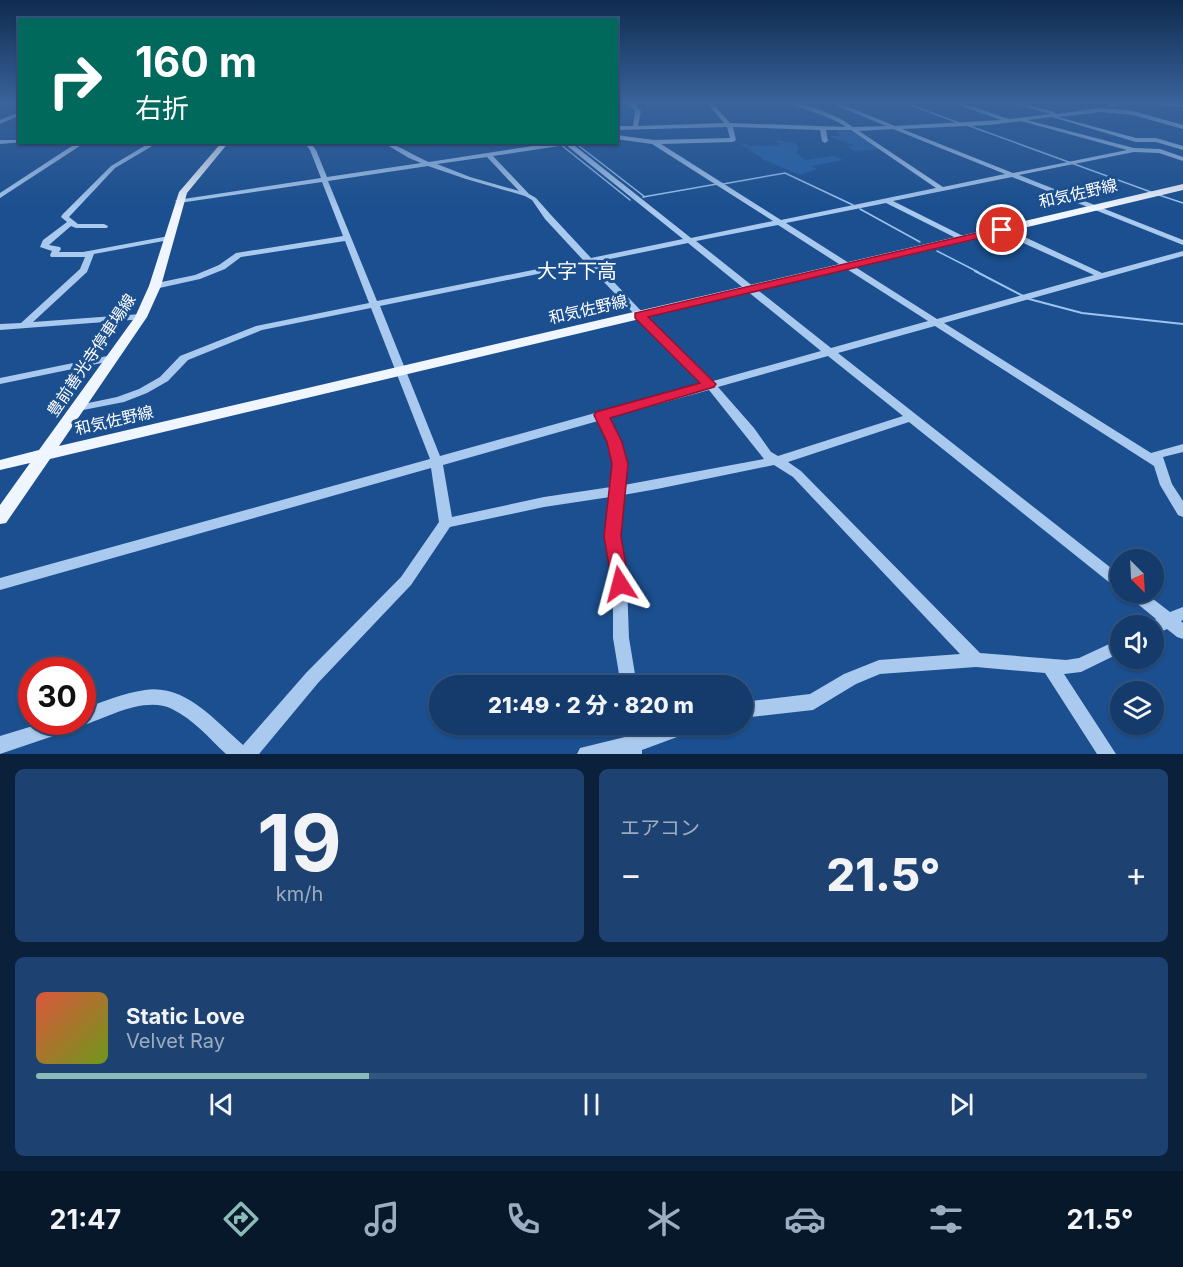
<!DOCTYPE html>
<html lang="ja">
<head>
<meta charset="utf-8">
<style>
  :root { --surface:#143b6b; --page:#1d4271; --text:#f1f3f6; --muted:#9dadc1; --line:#33557e; --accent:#8bbbb9 }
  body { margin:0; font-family:Inter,"Noto Sans JP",sans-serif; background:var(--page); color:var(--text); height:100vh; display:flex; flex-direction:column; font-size:22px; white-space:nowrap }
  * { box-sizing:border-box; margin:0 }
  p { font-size:20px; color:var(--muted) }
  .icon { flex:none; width:33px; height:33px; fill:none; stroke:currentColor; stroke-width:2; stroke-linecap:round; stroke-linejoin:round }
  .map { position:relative; height:754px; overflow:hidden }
  .panel { display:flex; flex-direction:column; gap:15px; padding:15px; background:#0b203b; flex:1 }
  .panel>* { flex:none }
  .guide { position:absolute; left:18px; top:18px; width:600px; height:126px; border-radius:0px; box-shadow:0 2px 4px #0004,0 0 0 2px var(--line); background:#00695c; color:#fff; overflow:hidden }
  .needle { width:39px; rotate:156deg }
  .fabs { position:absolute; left:1110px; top:549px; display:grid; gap:12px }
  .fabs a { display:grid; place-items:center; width:54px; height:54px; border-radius:50%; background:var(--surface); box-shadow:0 2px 4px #0004,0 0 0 2px var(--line); font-size:30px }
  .speed { position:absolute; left:18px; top:657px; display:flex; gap:12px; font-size:30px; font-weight:700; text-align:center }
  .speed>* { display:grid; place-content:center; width:78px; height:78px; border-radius:50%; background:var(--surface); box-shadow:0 2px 4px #0004,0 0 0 2px var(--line); line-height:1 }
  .speed .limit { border:9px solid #d22; background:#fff; color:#111 }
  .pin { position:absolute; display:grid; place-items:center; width:51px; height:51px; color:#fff; margin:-26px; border:3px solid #fff; border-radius:50%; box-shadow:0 2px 6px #0007 }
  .me { position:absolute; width:66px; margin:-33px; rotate:351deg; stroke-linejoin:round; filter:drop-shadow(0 0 4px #0008) }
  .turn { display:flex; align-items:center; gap:21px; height:126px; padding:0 18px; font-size:27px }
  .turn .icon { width:78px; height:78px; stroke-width:2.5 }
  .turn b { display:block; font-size:42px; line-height:51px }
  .big { font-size:45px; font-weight:800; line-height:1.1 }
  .panel .tile { flex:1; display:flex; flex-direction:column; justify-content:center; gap:9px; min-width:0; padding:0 21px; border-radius:9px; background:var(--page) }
  .panel .dial { align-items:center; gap:0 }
  .dial b { font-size:78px; line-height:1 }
  .song { display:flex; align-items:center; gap:18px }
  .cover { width:72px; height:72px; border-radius:9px; background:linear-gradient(135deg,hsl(10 70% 55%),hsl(80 70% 35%)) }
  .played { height:6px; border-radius:3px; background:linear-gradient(90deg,var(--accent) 30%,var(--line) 30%) }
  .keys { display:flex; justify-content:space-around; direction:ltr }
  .heat { display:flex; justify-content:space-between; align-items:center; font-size:33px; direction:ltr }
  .panel .tiles { flex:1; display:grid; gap:15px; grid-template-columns:1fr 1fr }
  .tile:last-child { grid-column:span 2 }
  .trip { position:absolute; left:429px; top:675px; width:324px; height:60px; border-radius:30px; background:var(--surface); box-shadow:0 2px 4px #0004,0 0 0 2px var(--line); font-weight:800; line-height:60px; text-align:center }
  .tabs { display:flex; height:96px; justify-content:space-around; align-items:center; background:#08182b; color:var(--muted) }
  .tabs .icon { width:42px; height:42px }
  .tabs .on { color:var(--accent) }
  .tabs b { font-size:27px; color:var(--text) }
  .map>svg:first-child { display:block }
  .green { fill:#2461a8 }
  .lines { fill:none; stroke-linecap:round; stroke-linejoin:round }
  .stream-far1 { stroke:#9cc4f0; stroke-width:1.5 }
  .stream { stroke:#9cc4f0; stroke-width:2 }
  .minor { fill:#a9c9ee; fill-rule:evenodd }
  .major { fill:#f0f6ff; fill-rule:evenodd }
  .route { fill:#e11d48; stroke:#92132f; stroke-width:1.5 }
  .labels { text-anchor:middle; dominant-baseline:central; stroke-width:6; stroke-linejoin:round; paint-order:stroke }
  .street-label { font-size:16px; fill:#fff; stroke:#1b4f8f }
  .quarter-label { font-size:20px; fill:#fff; stroke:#1b4f8f }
</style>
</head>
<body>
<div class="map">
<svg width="1183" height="754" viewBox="0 0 1183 754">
  <rect width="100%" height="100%" fill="#1b4f8f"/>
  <!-- green -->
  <path class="green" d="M837,130L852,131L881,149L855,151L848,147L853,145L828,136H839Z
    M775,140L795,143L799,149L796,153L805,160L834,156L843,160L811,166L817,169L800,175L764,160L737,141L750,146H780Z"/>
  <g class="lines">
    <!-- stream-far1 -->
    <path class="stream-far1" d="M905,103L959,123
      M967,125L1151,192
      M574,142L645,197
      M560,144L630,200
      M723,184L785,173L853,205
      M1159,195L1183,203
      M643,197L717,184
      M860,209L920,242
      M937,251L978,272"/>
    <!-- stream -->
    <path class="stream" d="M975,271L1029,299L1082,313L1183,324"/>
    <!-- minor -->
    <path class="minor" d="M628,103H633L641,111L638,126L724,123L707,103H712L730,123L846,127C827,114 807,111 787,103H796L815,108L841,119L853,127L886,126L831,103H838L895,126L1001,120L953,103H961L1009,119L1051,114L1011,103H1020L1055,112V114L1101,108L1133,111L1183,125V129L1133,115L1101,112L1058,117L1136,138H1156L1183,146V150L1156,142H1136L1052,117L1027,120L1134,148L1160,149L1183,157V161L1159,153L1134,152L1019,175L1183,240V245L1012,177L893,201L965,237V241H962L886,203L786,223L937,319L1094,275L999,232V228H1005L1102,273L1183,251V256L944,323L1151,453L1183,444V452L1163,457L1172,484L1183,501V517L1178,515L1160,485L1154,466L935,326L838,353L1120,575V589L1115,587L909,422L788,462L801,471L980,653L1066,660L1079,658L1120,639V653L1081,672L1064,674L1116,754H1097L1045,673L976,667L880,674L856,684L813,710L742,718V702L810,694L844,674L879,660L960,654L793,477L774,465L657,489L623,495L619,536L627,584L629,638L637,686H621L613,638V584L605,536L610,497L544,507L450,527L411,585L318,683L259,754H226C209,738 193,719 172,709C145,696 108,717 82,726L78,725L77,728L71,730L0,754V736L46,722H82V709C103,702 123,693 145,690C186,684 215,721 243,745L306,673L401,577L439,522L431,468L0,590V578L430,459L371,308L262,330L188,360L168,381L147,393L124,402L78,411L74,410L72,408L74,406L117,397L139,389L160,377L180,356L256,326L369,303L345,241L241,257L225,269L200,279L155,289L152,288V284L195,275L219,265L236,253L343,236L322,182L179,203L175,201L177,200L321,178L310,150L304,142H310L316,150L327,177L421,163L409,158L382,142C394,142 416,157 429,162L558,142H570L691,238L773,221L652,144L616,139V135L654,140L730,138L727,127L616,130V126H633L635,111ZM1021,121L1127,150L1013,173L902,129L989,125ZM733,127L820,130L822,141L825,143L828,141L826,130H851L936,188L781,220L661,144L733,142L736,140ZM893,129L1005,174L943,187L859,131ZM566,145L683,239L591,258L551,215L536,198L529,194L493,156ZM487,157L519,191L470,177L437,164ZM428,166L466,179L525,196L532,200L545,219L583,260L377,301L328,181ZM778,225L928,321L831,348L696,241ZM688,243L821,351L713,381L643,313L595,262ZM587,264L637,317L703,383L440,456L380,306ZM828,356L903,416L778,456L771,452L754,428L718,387ZM709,390L764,459L624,485L626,464L620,442L608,418ZM598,421L608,442L614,464L611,487L544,497L452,517L443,465Z
      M1111,103H1137L1109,107L1106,105Z
      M1154,103H1183V107L1156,105Z
      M20,112V115L0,124V120Z
      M0,140H20V142H23L0,144Z
      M78,142H86L0,198V193Z
      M151,142H159L115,168L69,217L78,224H104L108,226L107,228H76L71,226L49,245L60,247L61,249L59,252H83L169,236L173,238L169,240L94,254L87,272L33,322L141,314L144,315L146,317L144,319L0,330V324L21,323L80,269L85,257H51L50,255L52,251L40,247L43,240L67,222L61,217L62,215L111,166Z
      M112,355L116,356L117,358L116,360L0,384V378Z
      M1126,592H1144L1170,612L1183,607V620L1181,621L1183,623V639L1177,637L1167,629L1154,635V626H1147L1156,619L1128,596Z
      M626,724H644L643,732L664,724H698L696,730L642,750V754H577L580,748L625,737Z"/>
    <!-- major -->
    <path class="major" d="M222,142H229L187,193L161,286L147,317L59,446L1183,184V190L50,459L6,523L0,524V505L30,463L0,470V460L39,450L135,317L149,286L179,192Z"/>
  </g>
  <!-- sky -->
  <linearGradient id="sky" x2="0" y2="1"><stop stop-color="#0f2b4f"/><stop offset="0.49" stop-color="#39639b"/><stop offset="1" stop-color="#39639b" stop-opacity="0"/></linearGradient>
  <rect width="1183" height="209" fill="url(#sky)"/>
  <!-- route -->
  <path class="route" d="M1002,227L1005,228V232L648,317L716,384L714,387L610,418L622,442L628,464L621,536L629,584L627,590L620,592L613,590L604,536L612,464L607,442L594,415L596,412L700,383L635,318V313Z"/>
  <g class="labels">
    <!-- street labels -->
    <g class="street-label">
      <text transform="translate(1078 193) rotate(-13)">和気佐野線</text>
      <text transform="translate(588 309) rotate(-13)">和気佐野線</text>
      <text transform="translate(91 355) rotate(-56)">豊前善光寺停車場線</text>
      <text transform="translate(114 420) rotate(-13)">和気佐野線</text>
    </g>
    <!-- quarter labels -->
    <g class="quarter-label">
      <text x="577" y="271">大字下高</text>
    </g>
  </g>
</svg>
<div class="fabs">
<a><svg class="needle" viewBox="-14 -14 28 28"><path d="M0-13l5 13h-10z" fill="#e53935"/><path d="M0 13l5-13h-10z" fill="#9dadc1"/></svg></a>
<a><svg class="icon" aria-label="sound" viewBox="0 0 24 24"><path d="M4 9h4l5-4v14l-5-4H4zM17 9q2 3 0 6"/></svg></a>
<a><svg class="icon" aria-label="layers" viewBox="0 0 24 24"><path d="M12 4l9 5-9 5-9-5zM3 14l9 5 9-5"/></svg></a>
</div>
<div class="speed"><div class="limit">30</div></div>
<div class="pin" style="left:1002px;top:230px;background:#d93025"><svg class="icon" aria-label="arrive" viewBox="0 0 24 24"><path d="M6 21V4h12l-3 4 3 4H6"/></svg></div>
<svg class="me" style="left:620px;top:584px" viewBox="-20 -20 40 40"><path d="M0-17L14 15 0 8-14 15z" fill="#e11d48" stroke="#fff" stroke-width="4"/></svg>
<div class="trip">21:49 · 2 分 · 820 m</div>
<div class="guide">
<div class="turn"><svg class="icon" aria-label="right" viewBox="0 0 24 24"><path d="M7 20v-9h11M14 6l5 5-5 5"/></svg><div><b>160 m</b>右折</div></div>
</div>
</div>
<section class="panel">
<div class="tiles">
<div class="tile dial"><b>19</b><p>km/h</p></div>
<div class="tile"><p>エアコン</p>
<div class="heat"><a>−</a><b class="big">21.5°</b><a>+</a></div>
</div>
<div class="tile">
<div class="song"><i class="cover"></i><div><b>Static Love</b><p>Velvet Ray</p></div></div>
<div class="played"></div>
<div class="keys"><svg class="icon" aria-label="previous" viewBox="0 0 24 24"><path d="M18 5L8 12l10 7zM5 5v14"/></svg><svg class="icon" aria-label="pause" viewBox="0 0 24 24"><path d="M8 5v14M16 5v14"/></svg><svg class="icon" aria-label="next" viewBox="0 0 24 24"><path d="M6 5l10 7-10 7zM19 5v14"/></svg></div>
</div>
</div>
</section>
<nav class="tabs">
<b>21:47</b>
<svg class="icon on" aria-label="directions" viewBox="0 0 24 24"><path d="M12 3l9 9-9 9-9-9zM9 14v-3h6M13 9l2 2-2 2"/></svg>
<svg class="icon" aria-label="music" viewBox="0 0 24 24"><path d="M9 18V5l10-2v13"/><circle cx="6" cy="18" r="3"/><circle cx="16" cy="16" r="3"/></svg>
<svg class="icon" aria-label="phone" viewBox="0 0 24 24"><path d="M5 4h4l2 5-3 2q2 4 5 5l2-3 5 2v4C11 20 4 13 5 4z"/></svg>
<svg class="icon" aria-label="climate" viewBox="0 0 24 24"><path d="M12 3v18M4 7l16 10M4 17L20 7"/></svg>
<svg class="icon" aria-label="car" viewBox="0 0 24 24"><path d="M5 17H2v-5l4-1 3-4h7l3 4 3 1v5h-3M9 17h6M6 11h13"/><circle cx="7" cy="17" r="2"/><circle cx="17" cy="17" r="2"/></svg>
<svg class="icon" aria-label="filters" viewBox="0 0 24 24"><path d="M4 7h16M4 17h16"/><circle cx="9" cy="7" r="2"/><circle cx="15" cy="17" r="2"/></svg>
<b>21.5°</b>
</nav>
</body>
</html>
